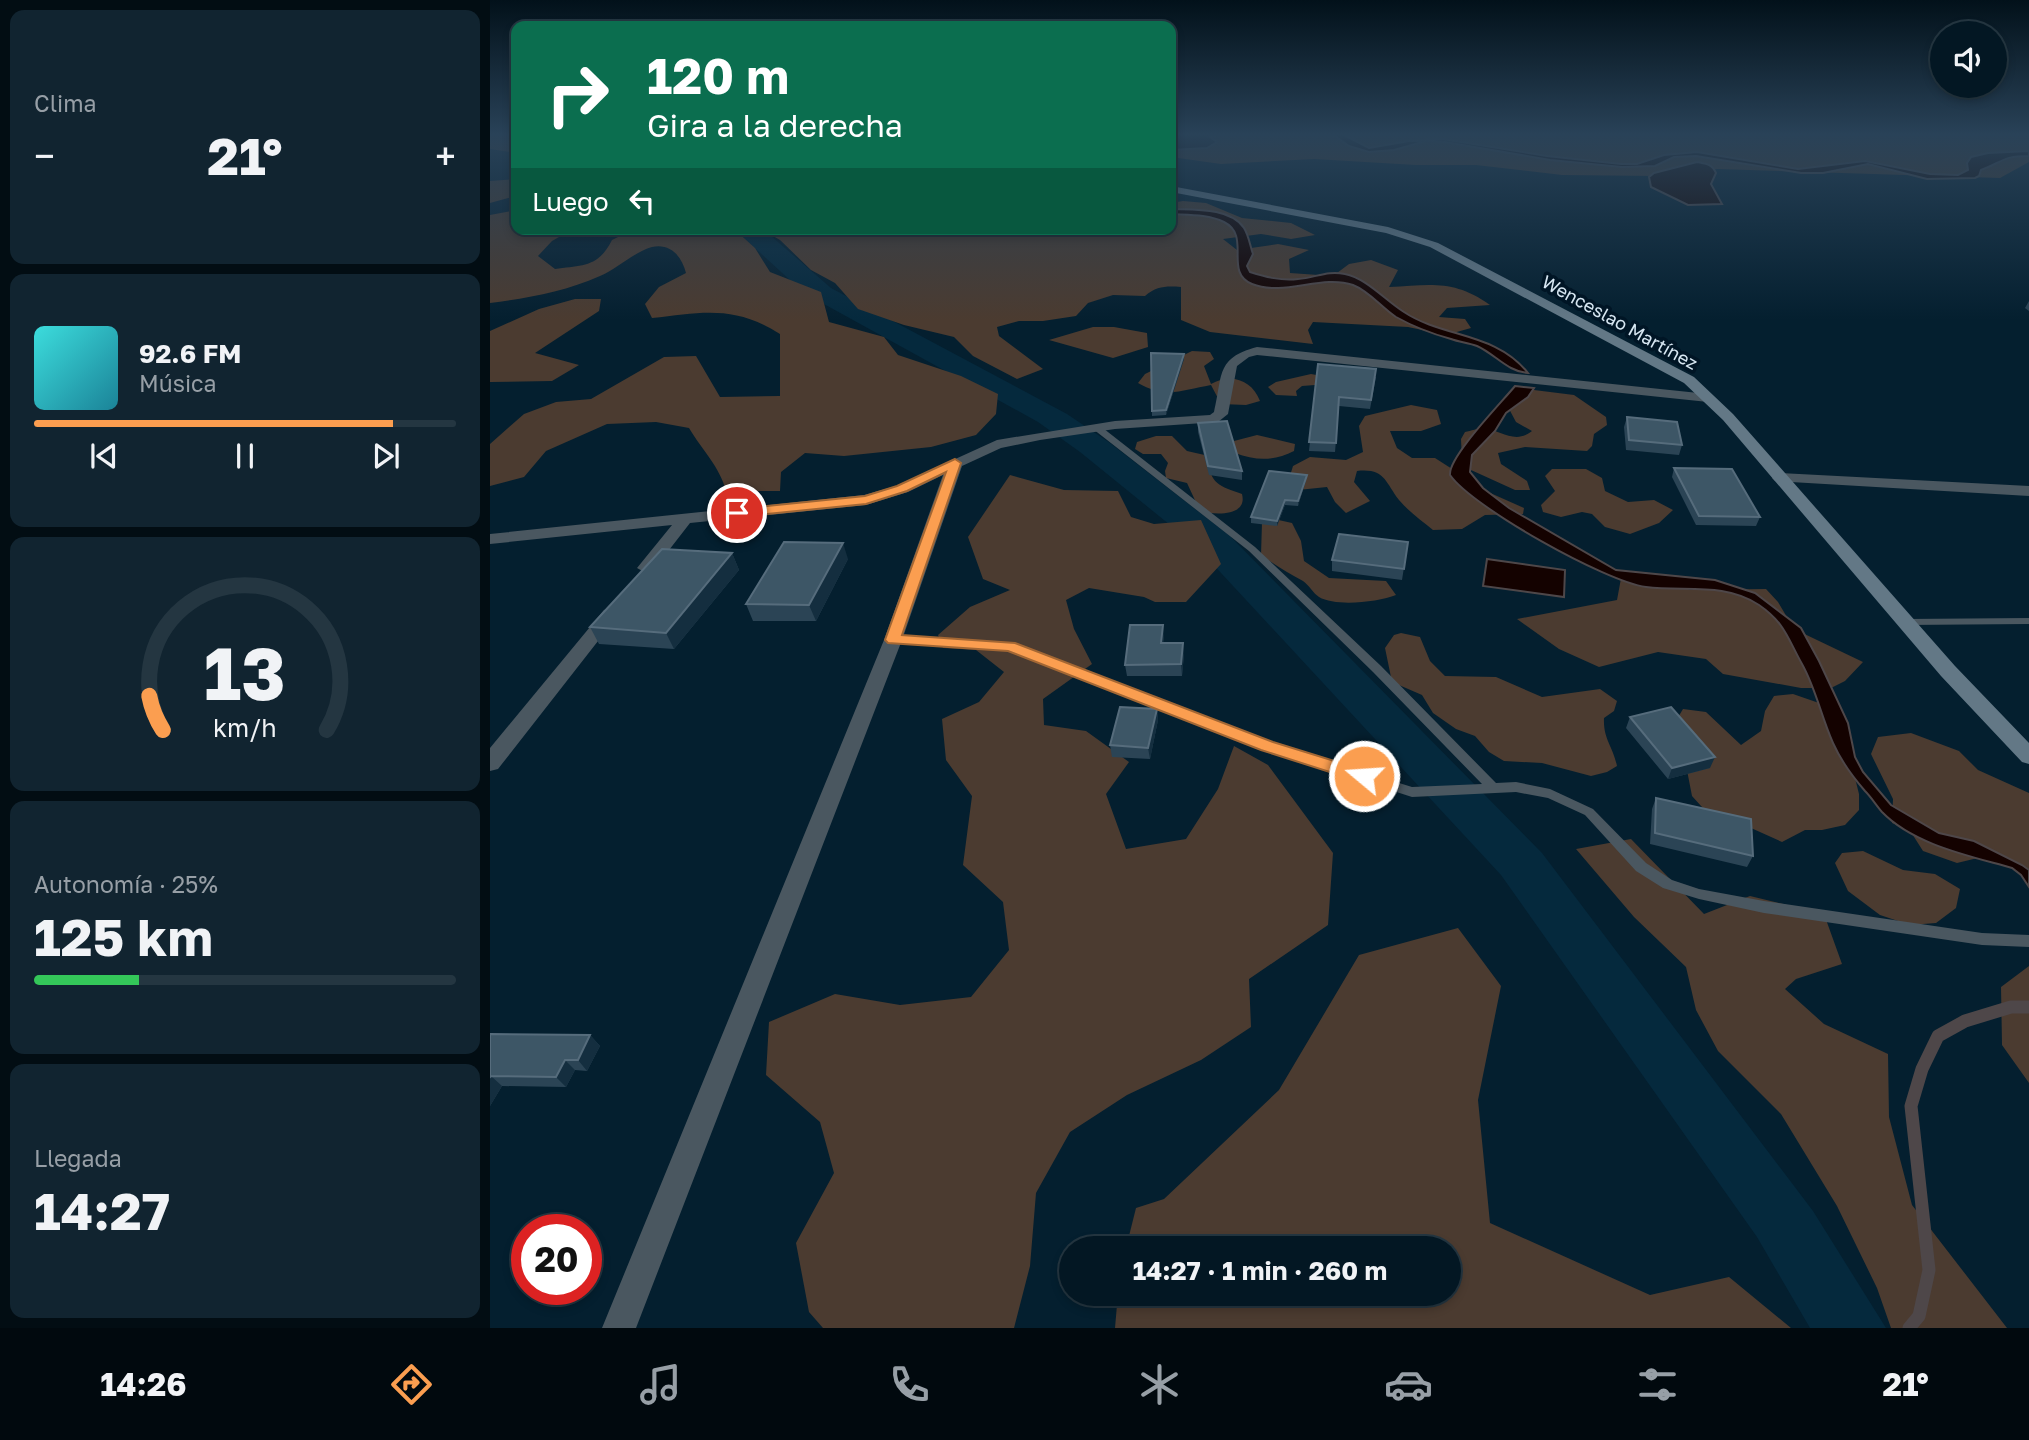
<!DOCTYPE html>
<html lang="es">
<head>
<meta charset="utf-8">
<style>
  :root { --surface:#031723; --page:#112430; --text:#f1f3f6; --muted:#979fa6; --line:#243641; --accent:#fb9e50 }
  body { margin:0; font-family:"Golos Text",sans-serif; background:var(--page); color:var(--text); height:100vh; display:flex; flex-direction:column; font-size:26px; white-space:nowrap }
  * { box-sizing:border-box; margin:0 }
  p { font-size:23px; color:var(--muted) }
  .icon { flex:none; width:38px; height:38px; fill:none; stroke:currentColor; stroke-width:2; stroke-linecap:round; stroke-linejoin:round }
  .map { position:relative; flex:1; overflow:hidden }
  .drawer { display:flex; flex-direction:column; gap:10px; padding:10px; background:#020d13; width:490px }
  .drawer>* { flex:none }
  .top-card { position:absolute; left:21px; top:21px; width:665px; height:214px; border-radius:14px; box-shadow:0 4px 10px #0003,0 0 0 2px var(--line); background:#0b6e4f; color:#fff; overflow:hidden }
  .tools { position:absolute; left:1440px; top:21px; display:grid; gap:14px }
  .tools a { display:grid; place-items:center; width:77px; height:77px; border-radius:50%; background:var(--surface); box-shadow:0 4px 10px #0003,0 0 0 2px var(--line); font-size:35px }
  .speed { position:absolute; left:21px; top:1214px; display:flex; gap:14px; font-size:35px; font-weight:700; text-align:center }
  .speed>* { display:grid; place-content:center; width:91px; height:91px; border-radius:50%; background:var(--surface); box-shadow:0 4px 10px #0003,0 0 0 2px var(--line); line-height:1 }
  .speed .limit { border:10px solid #d22; background:#fff; color:#111 }
  .pin { position:absolute; display:grid; place-items:center; width:60px; height:60px; color:#fff; margin:-30px; border:4px solid #fff; border-radius:50%; box-shadow:0 2px 7px #0007 }
  .me { position:absolute; width:77px; margin:-38px; rotate:288deg; stroke-linejoin:round; filter:drop-shadow(0 0 5px #0008) }
  .turn { display:flex; align-items:center; gap:24px; height:147px; padding:0 21px; font-size:32px }
  .turn .icon { width:91px; height:91px; stroke-width:2.5 }
  .turn b { display:block; font-size:49px; line-height:60px }
  .then { display:flex; align-items:center; height:66px; padding:0 21px; background:#0003; gap:14px; font-size:26px }
  .big { font-size:52px; font-weight:700; line-height:1.1 }
  .drawer .widget { flex:1; display:flex; flex-direction:column; justify-content:center; gap:10px; min-width:0; padding:0 24px; border-radius:14px; background:var(--page) }
  .drawer .dial { align-items:center; gap:0 }
  .dial svg { height:182px; overflow:visible; fill:none; stroke:var(--line); stroke-width:7; stroke-linecap:round; text-anchor:middle }
  .dial text { fill:var(--text); stroke:none }
  .song { display:flex; align-items:center; gap:21px }
  .cover { width:84px; height:84px; border-radius:10px; background:linear-gradient(135deg,hsl(180 70% 55%),hsl(190 70% 35%)) }
  .played { height:7px; border-radius:4px; background:linear-gradient(90deg,var(--accent) 85%,var(--line) 85%) }
  .keys { display:flex; justify-content:space-around; direction:ltr }
  .heat { display:flex; justify-content:space-between; align-items:center; font-size:38px; direction:ltr }
  .charge { height:10px; border-radius:5px; background:linear-gradient(90deg,#34c759 25%,var(--line) 0) }
  .trip { position:absolute; left:569px; top:1236px; width:402px; height:70px; border-radius:35px; background:var(--surface); box-shadow:0 4px 10px #0003,0 0 0 2px var(--line); font-weight:700; line-height:70px; text-align:center }
  .tabs { display:flex; height:112px; justify-content:space-around; align-items:center; background:#01090e; color:var(--muted) }
  .tabs .icon { width:49px; height:49px }
  .tabs .current { color:var(--accent) }
  .tabs b { font-size:32px; color:var(--text) }
  main { display:flex; flex:1; min-height:0 }
  .map>svg:first-child { display:block }
  .built { fill:#05293d }
  .green { fill:#4b3b30 }
  .water { fill:#140200; stroke:#4e4749; stroke-width:2 }
  .lines { fill:none; stroke-linecap:round; stroke-linejoin:round }
  .stream { stroke:#4e4749; stroke-width:13 }
  .service { fill:#4a5760; fill-rule:evenodd }
  .minor { fill:#4a5760; fill-rule:evenodd }
  .secondary { fill:#637886; fill-rule:evenodd }
  .wall { fill:#2b4455 }
  .shaded-wall { fill:#142e3f }
  .building { fill:#3d5666; stroke:#566c7c; stroke-width:2 }
  .route { fill:#fb9e50; stroke:#a36734; stroke-width:2 }
  .labels { text-anchor:middle; dominant-baseline:central; stroke-width:7; stroke-linejoin:round; paint-order:stroke }
  .far-street-label { font-size:18px; fill:#d7e7f2; stroke:#001525 }
</style>
</head>
<body>
<main>
<section class="drawer">
<div class="widget"><p>Clima</p>
<div class="heat"><a>−</a><b class="big">21°</b><a>+</a></div>
</div>
<div class="widget">
<div class="song"><i class="cover"></i><div><b>92.6 FM</b><p>Música</p></div></div>
<div class="played"></div>
<div class="keys"><svg class="icon" aria-label="previous" viewBox="0 0 24 24"><path d="M18 5L8 12l10 7zM5 5v14"/></svg><svg class="icon" aria-label="pause" viewBox="0 0 24 24"><path d="M8 5v14M16 5v14"/></svg><svg class="icon" aria-label="next" viewBox="0 0 24 24"><path d="M6 5l10 7-10 7zM19 5v14"/></svg></div>
</div>
<div class="widget dial"><svg viewBox="0 0 100 80">
<path d="M14 69A42 42 0 1 1 86 69"/>
<path d="M14 69A42 42 0 0 1 8 54" stroke="#fb9e50"/>
<text x="50" y="56" font-size="32" font-weight="700">13</text>
<text x="50" y="72" font-size="11">km/h</text>
</svg></div>
<div class="widget"><p>Autonomía · 25%</p><b class="big">125 km</b><div class="charge"></div></div>
<div class="widget"><p>Llegada</p><b class="big">14:27</b></div>
</section>
<div class="map">
<svg width="1539" height="1328" viewBox="0 0 1539 1328">
  <rect width="100%" height="100%" fill="#041f2f"/>
  <!-- built -->
  <path class="built" d="M244,229H273L341,288L577,414L620,443L740,536L1052,853L1323,1211L1396,1328H1320L1267,1237L1011,875L706,546L590,452L548,422L314,293Z"/>
  <!-- green -->
  <path class="green" d="M0,134H26V153L0,149Z
    M681,134H1539V162L1510,178L1228,169L1167,176L1072,175L986,165H926L824,159L731,164L681,157Z
    M26,179V196L0,203V181Z
    M693,201L716,203L752,218L801,223L825,235L801,239L771,234L733,239L747,250L788,244L819,250L799,259L800,273L843,276L859,264L881,260L908,270L899,287C940,285 964,279 1000,305L957,308L949,317L975,319L981,328L956,335L918,327L823,322L818,330L823,344L720,332L691,320V287C676,286 667,286 655,296L623,295L598,303L586,316L553,321H529L507,327L509,336L553,369L527,379L483,356L464,337L414,325L368,309L345,283L321,270L290,240L271,229H681V203Z
    M26,210V229H83L62,241L48,256L65,269C92,265 108,268 122,240L144,229H244L265,248L280,272L331,292L339,322L394,337L408,355L471,376L508,394L506,414L486,435L441,447L354,456L315,453L291,472L290,491H236C230,467 212,450 199,428L166,422L117,424L56,451L34,477L0,486V444L34,414L66,402L101,399L174,357L206,356L230,397L290,396V334C245,305 213,312 162,318L155,304L169,287L196,273C192,257 181,243 162,247C144,252 127,269 110,276C74,292 38,298 0,303V215Z
    M85,299H111L109,311L45,353L89,365L62,381L0,382V331L49,309Z
    M603,327H624L657,333L658,347L623,358L559,340Z
    M702,351L720,352L724,359L714,366L721,384C740,373 762,379 770,401L756,405L731,404L721,385C693,390 675,399 648,383L655,374Z
    M821,374L832,376L825,385L812,386L806,391L807,396L786,395L778,387L786,382Z
    M1044,390L1084,395L1116,417L1117,425L1104,434L1102,446L1097,451L1035,447L1008,453L1011,464L1037,481L1040,490H1025L981,470L972,460L971,439L975,432C981,431 988,428 993,428C1011,430 1025,445 1042,431L1026,422L1018,407L1034,392Z
    M921,405L947,410L951,424L931,431H900L907,448L922,458H945L998,492L1034,508L1033,514L995,515L972,529L943,530C932,521 918,511 909,500C895,482 895,468 867,471L864,482L880,501L856,513L845,502L837,487L808,490L798,482L803,466L820,457L856,460L873,452L869,426L875,416Z
    M767,435L805,444L804,451C785,461 766,461 745,453L744,441Z
    M666,436H682L697,451L719,456C718,483 729,486 752,494C758,517 724,515 710,511L697,483L676,478L675,471L678,463L671,454H653L645,449L647,442Z
    M1062,469H1096L1112,478L1115,491L1138,502L1164,500L1183,510L1169,523L1140,534L1115,527L1102,514L1092,512L1071,517L1053,512L1051,505L1065,491L1055,476Z
    M520,475L574,490L628,491L641,517L664,524L711,520L731,564L696,602H665L654,597L599,588L576,600L584,629L602,664L553,699L554,725L596,731L639,762L616,794L636,849L696,839L728,789L744,746L778,765L843,853L838,925L759,979L761,1027L711,1060L637,1095L580,1132L546,1193L540,1266L524,1328H333L319,1312L306,1243L344,1173L330,1122L276,1075L279,1022L345,994L410,1005L481,997L519,950L513,902L473,865L482,796L456,760L452,719L489,702L514,672L486,650L453,648L448,635L480,607L520,590L493,579L478,537Z
    M784,519L802,523L811,541L814,561L839,578L896,581L906,595C888,602 846,607 829,597C823,593 819,585 813,581C798,573 785,565 771,555L772,522Z
    M1132,573L1165,574L1200,590L1276,589L1288,602L1304,629L1373,662L1355,681L1341,688H1311L1233,674L1216,659L1168,652L1109,667L1069,649L1027,619L1127,600Z
    M911,633L930,637L940,661L955,676L1006,677L1052,697L1110,689L1127,701L1124,711L1114,718C1113,739 1123,746 1127,766L1117,772L1101,776L1052,763L1014,761L999,752L985,736L966,729L943,713L932,695L902,682L895,648L904,635Z
    M1303,694L1329,703L1351,722L1369,794V810L1355,825L1332,830H1315L1292,842L1261,828L1221,817L1202,796L1187,719L1193,709L1216,712L1251,745L1271,731L1275,711L1284,696Z
    M1421,733L1469,751L1488,770L1539,793V873L1496,856L1467,863L1433,851L1419,829L1402,823L1403,799L1381,754L1388,737Z
    M1141,839L1214,914L1260,896L1334,914L1352,964L1306,979L1295,989L1334,1024L1398,1054L1399,1117L1422,1205L1517,1328H1401L1387,1288L1347,1206L1291,1114L1228,1051L1206,1010L1196,967L1144,917L1086,849Z
    M1373,851L1413,870L1445,874L1470,889L1466,908L1446,923L1420,925L1390,915L1358,891L1345,863L1352,853Z
    M968,928L1011,986L988,1100L1000,1223L1160,1295L1239,1277L1301,1328H625L628,1293H959V1248H636L646,1208L674,1199L789,1090L869,955Z
    M1539,966V1083L1512,1045L1511,987Z"/>
  <!-- water -->
  <path class="water" d="M688,134H732L720,137L727,142L717,148L681,150V136Z
    M832,134H852L879,148L919,141L952,139L1057,156L1131,164H1147L1174,155L1207,152L1308,169L1375,161L1440,174L1468,175L1478,170L1477,163L1481,157L1498,153L1539,151V156C1512,156 1513,162 1491,170L1489,176L1485,178L1437,179L1378,164L1333,173H1311L1206,156L1184,157L1165,166L1132,167L1060,160L955,142L936,141L904,150L879,152L859,146L845,136Z
    M1207,162C1217,164 1222,164 1226,173L1221,184L1232,204L1198,205L1161,187L1159,177L1164,173Z
    M681,209C702,210 740,207 754,228C759,236 760,246 763,254L757,266L760,272C776,277 791,281 808,279C825,278 837,270 855,274C876,278 895,300 914,312C953,338 1006,332 1038,373C1018,372 1005,354 987,346C979,343 969,342 961,339C943,334 922,326 906,317C892,308 879,291 863,285C831,274 795,297 762,284C733,272 762,236 734,222C718,214 698,215 681,214Z
    M1025,386L1044,388L1038,397L1016,413L1005,431L982,455L980,472L993,488L1019,508L1126,570L1225,580L1265,593L1311,628L1329,661L1358,723L1365,757L1373,772L1401,805L1449,833L1484,841L1532,865L1539,870V887L1531,875L1522,868C1480,856 1424,845 1392,812C1386,805 1381,797 1375,791C1362,776 1351,761 1343,743C1331,716 1326,689 1312,664C1297,637 1295,623 1269,605C1234,582 1195,592 1156,587C1116,582 982,507 960,475C958,457 1012,402 1025,386Z
    M997,559L1075,570L1074,597L993,586Z"/>
  <g class="lines">
    <!-- stream -->
    <path class="stream" d="M1419,1328L1429,1316L1439,1270L1421,1106L1432,1069L1448,1036L1475,1021L1521,1007H1539"/>
    <!-- service -->
    <path class="service" d="M603,425H609L765,547L891,666L1006,783L1026,782L1060,789L1103,809L1156,863L1182,880L1209,889L1274,901L1492,933L1539,935V947L1492,945L1274,913L1209,899L1173,888L1146,871L1095,815L1058,798L1026,792L922,797L773,749L519,649L399,642L398,640L403,637L520,643L781,743L922,787L992,784L883,672L759,551L603,429Z
      M1539,618V624L1415,625L1410,622L1415,619Z"/>
    <!-- minor -->
    <path class="minor" d="M767,347L1218,394L1225,398L1218,402L767,355L759,357L747,366L738,414L728,422L625,429L550,440L511,448L472,466L412,640L146,1328H112L394,640L453,475L418,492L376,505L200,523L162,572L156,573L147,568L182,525L0,544V534L374,495L406,486L507,440L625,421L720,415L724,412C733,376 725,358 767,347Z
      M1290,473L1539,486V496L1285,481L1282,478Z
      M120,608L129,614L126,618L8,769L0,771V748L114,610Z"/>
    <!-- secondary -->
    <path class="secondary" d="M681,186L898,227L948,243L1204,377L1243,414L1465,666L1539,743V764L1532,762L1451,676L1233,420L1194,383L940,247L896,233L681,192Z"/>
  </g>
  <!-- wall -->
  <path class="wall" d="M1539,301V311L1535,308Z
    M661,353L694,354V359L676,415L662,416Z
    M828,364L886,377L880,409L849,406L845,452L819,451Z
    M1137,417L1192,445L1189,455L1136,450L1134,427Z
    M708,423L752,471V480L719,475L708,432Z
    M1184,468L1270,517L1266,526L1206,525L1182,477Z
    M817,475L816,480L808,506L795,505L787,526L761,523V517Z
    M918,542L912,580L842,571V560Z
    M242,553L249,570L184,649L109,644L100,627Z
    M358,559L326,621H263L256,604Z
    M674,636L673,643L694,654L692,676H637L635,665Z
    M667,709L668,720L660,759L622,757L620,745Z
    M1140,717L1220,768L1178,779L1136,728Z
    M1166,798L1263,856L1257,867L1160,844L1162,809Z
    M0,1034L100,1035L110,1046L97,1071L85,1070L76,1087L12,1086L0,1106Z"/>
  <!-- shaded-wall -->
  <path class="shaded-wall" d="M694,354V359L676,415V410Z
    M817,475L816,480L808,506V501Z
    M795,500V505L787,526V521Z
    M353,543L358,559L326,621L319,605Z
    M242,553L249,570L184,649L176,633Z
    M673,625L674,636L672,655L671,643Z
    M693,643L694,654L692,676L691,664Z
    M667,709L668,720L660,759L658,748Z
    M1225,757L1220,768L1178,779L1182,768Z
    M100,1035L110,1046L97,1071L88,1060Z
    M75,1060L85,1070L76,1087L66,1077Z
    M1,1076L12,1086L0,1106V1077Z"/>
  <!-- building -->
  <path class="building" d="M661,353L694,354L676,410L662,411Z
    M828,364L886,369L881,400L849,397L846,443L819,442Z
    M1137,417L1187,422L1192,445L1139,440Z
    M737,421L752,471L718,466L708,423Z
    M1184,468L1242,469L1270,517L1209,516Z
    M779,471L817,475L808,501L795,500L787,521L761,517Z
    M849,534L918,542L914,569L842,560Z
    M294,542L353,543L319,605L256,604Z
    M172,549L242,553L176,633L100,627Z
    M640,625H673L671,643H693L691,664L635,665Z
    M630,707L667,709L658,748L620,745Z
    M1181,707L1225,757L1182,768L1140,717Z
    M1166,798L1261,819L1263,856L1165,833Z
    M0,1034L100,1035L88,1060H75L66,1077L1,1076L0,1077Z"/>
  <!-- sky -->
  <linearGradient id="sky" x2="0" y2="1"><stop stop-color="#02111a"/><stop offset="0.42" stop-color="#294258"/><stop offset="1" stop-color="#294258" stop-opacity="0"/></linearGradient>
  <rect width="1539" height="320" fill="url(#sky)"/>
  <!-- route -->
  <path class="route" d="M465,459L471,463L412,635L525,643L783,742L880,772L883,776L880,781L874,783L771,750L518,651L398,643L395,640L456,472L417,491L376,504L247,517L241,513L247,509L375,496L407,486Z"/>
  <g class="labels">
    <!-- far-street labels -->
    <g class="far-street-label">
      <text transform="translate(1130 322) rotate(29)">Wenceslao Martínez</text>
    </g>
  </g>
</svg>
<div class="tools">
<a><svg class="icon" aria-label="sound" viewBox="0 0 24 24"><path d="M4 9h4l5-4v14l-5-4H4zM17 9q2 3 0 6"/></svg></a>
</div>
<div class="speed"><div class="limit">20</div></div>
<div class="pin" style="left:247px;top:513px;background:#d93025"><svg class="icon" aria-label="arrive" viewBox="0 0 24 24"><path d="M6 21V4h12l-3 4 3 4H6"/></svg></div>
<svg class="me" style="left:874px;top:776px" viewBox="-20 -20 40 40"><circle r="17" fill="#fb9e50" stroke="#fff" stroke-width="3"/><path d="M0-11L8 9 0 5-8 9z" fill="#fff"/></svg>
<div class="trip">14:27 · 1 min · 260 m</div>
<div class="top-card">
<div class="turn"><svg class="icon" aria-label="right" viewBox="0 0 24 24"><path d="M7 20v-9h11M14 6l5 5-5 5"/></svg><div><b>120 m</b>Gira a la derecha</div></div>
<div class="then">Luego<svg class="icon" aria-label="left" viewBox="0 0 24 24"><path d="M17 20v-9H6M10 6l-5 5 5 5"/></svg></div>
</div>
</div>
</main>
<nav class="tabs">
<b>14:26</b>
<svg class="icon current" aria-label="directions" viewBox="0 0 24 24"><path d="M12 3l9 9-9 9-9-9zM9 14v-3h6M13 9l2 2-2 2"/></svg>
<svg class="icon" aria-label="music" viewBox="0 0 24 24"><path d="M9 18V5l10-2v13"/><circle cx="6" cy="18" r="3"/><circle cx="16" cy="16" r="3"/></svg>
<svg class="icon" aria-label="phone" viewBox="0 0 24 24"><path d="M5 4h4l2 5-3 2q2 4 5 5l2-3 5 2v4C11 20 4 13 5 4z"/></svg>
<svg class="icon" aria-label="climate" viewBox="0 0 24 24"><path d="M12 3v18M4 7l16 10M4 17L20 7"/></svg>
<svg class="icon" aria-label="car" viewBox="0 0 24 24"><path d="M5 17H2v-5l4-1 3-4h7l3 4 3 1v5h-3M9 17h6M6 11h13"/><circle cx="7" cy="17" r="2"/><circle cx="17" cy="17" r="2"/></svg>
<svg class="icon" aria-label="filters" viewBox="0 0 24 24"><path d="M4 7h16M4 17h16"/><circle cx="9" cy="7" r="2"/><circle cx="15" cy="17" r="2"/></svg>
<b>21°</b>
</nav>
</body>
</html>
